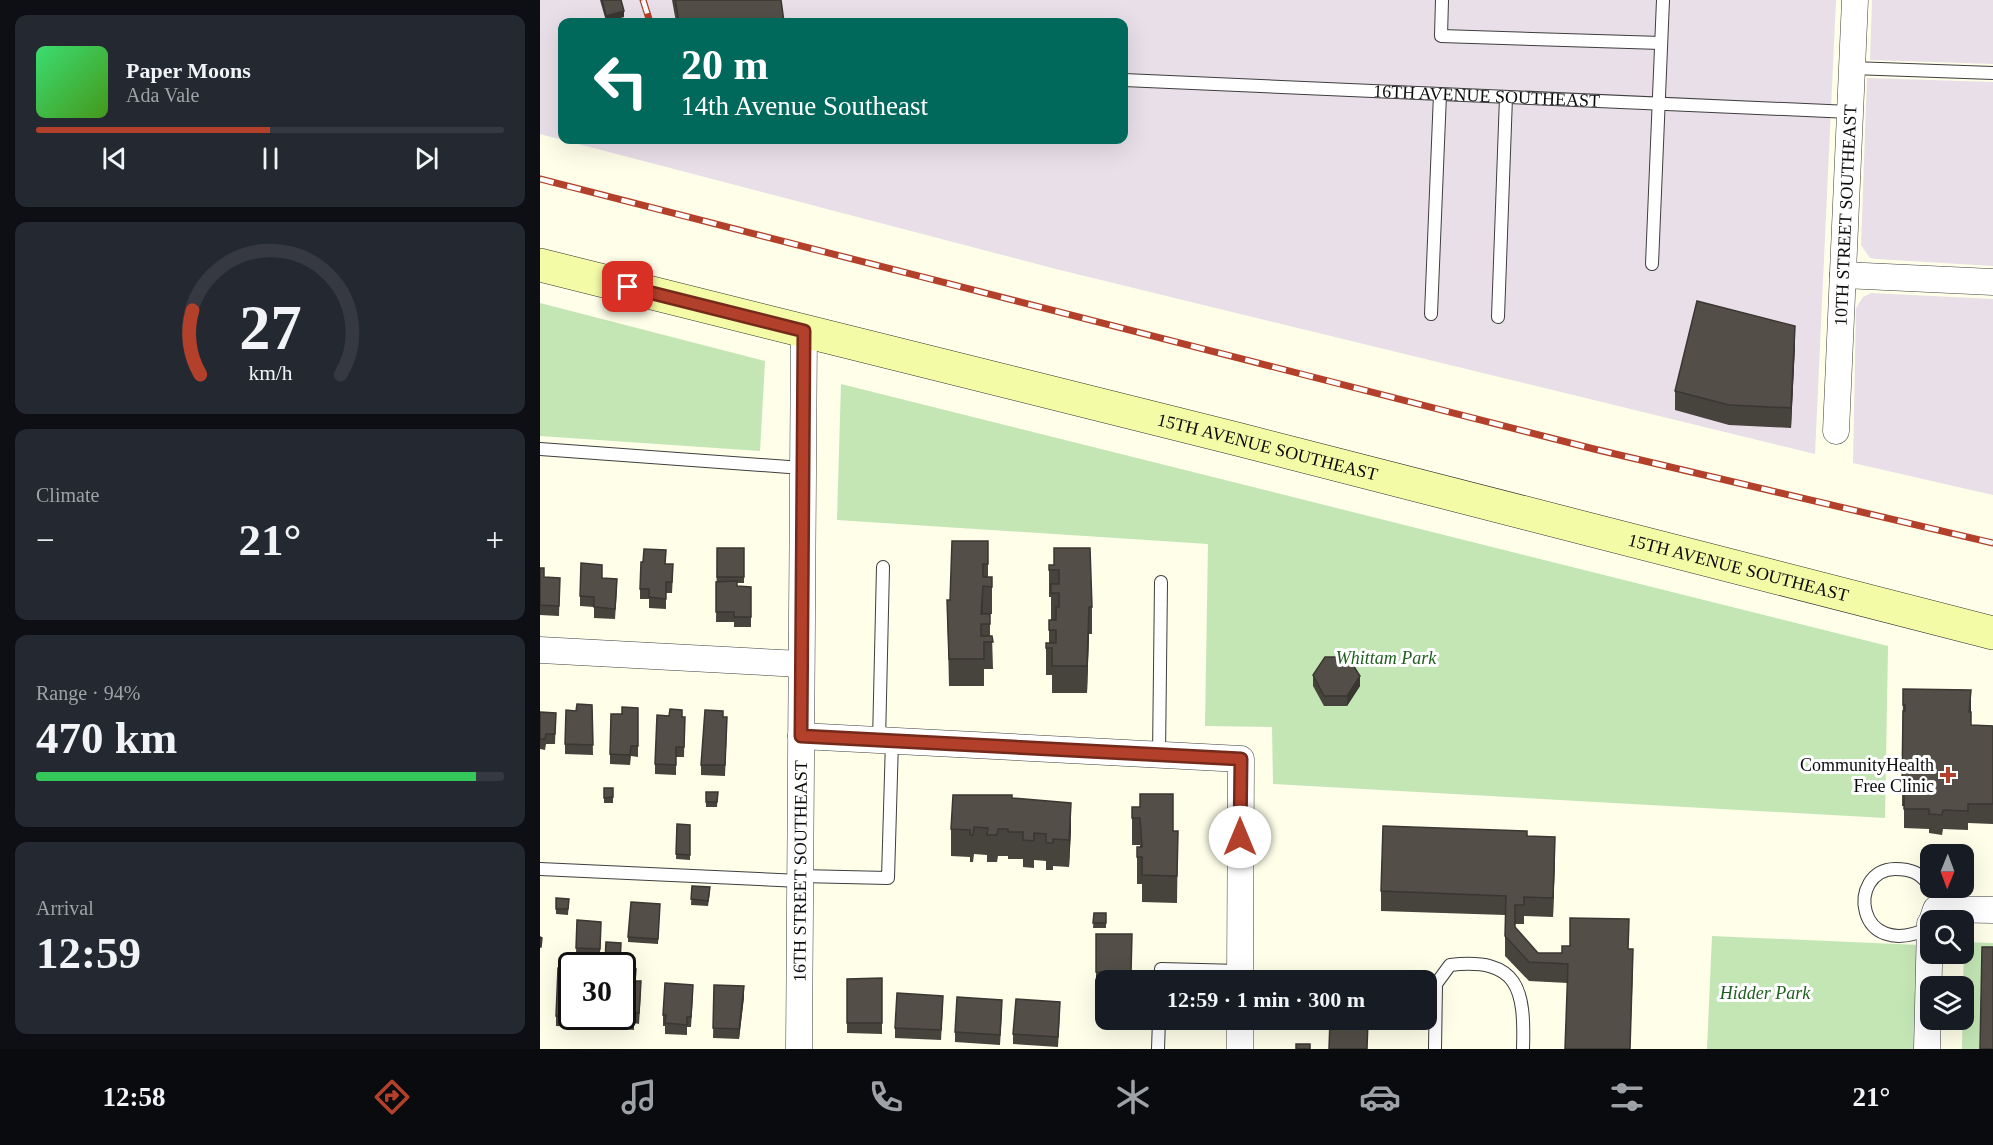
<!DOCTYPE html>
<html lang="en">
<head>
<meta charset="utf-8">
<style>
  :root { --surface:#171b24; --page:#242831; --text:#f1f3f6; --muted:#9ea1a6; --line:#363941; --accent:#b3402a }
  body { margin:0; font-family:"Times New Roman",serif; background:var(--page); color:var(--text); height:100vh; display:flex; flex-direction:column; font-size:22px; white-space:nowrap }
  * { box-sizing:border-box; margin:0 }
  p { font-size:20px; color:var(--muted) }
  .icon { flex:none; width:33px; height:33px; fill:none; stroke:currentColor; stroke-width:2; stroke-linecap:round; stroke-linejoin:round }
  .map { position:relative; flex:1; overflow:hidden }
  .panel { display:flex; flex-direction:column; gap:15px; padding:15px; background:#0d0f14; width:540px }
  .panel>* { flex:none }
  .guide { position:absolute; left:18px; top:18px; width:570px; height:126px; border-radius:12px; box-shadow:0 6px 24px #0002; background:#00695c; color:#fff; overflow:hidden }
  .needle { width:39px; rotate:181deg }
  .fabs { position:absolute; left:1380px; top:844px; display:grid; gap:12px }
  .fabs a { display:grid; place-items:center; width:54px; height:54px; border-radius:12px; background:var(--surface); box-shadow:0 6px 24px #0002; font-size:30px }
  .speed { position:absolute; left:18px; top:952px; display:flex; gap:12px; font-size:30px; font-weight:700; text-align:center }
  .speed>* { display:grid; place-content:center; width:78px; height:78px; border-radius:50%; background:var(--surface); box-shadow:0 6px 24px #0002; line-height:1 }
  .speed .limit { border:3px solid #111; border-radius:9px; background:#fff; color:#111 }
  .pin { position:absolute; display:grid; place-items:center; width:51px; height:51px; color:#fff; margin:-26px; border-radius:12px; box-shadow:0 3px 9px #0006 }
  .me { position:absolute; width:66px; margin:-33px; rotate:0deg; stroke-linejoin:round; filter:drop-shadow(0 0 4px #0008) }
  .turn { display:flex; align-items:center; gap:21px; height:126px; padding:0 24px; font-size:27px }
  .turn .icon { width:78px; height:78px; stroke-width:2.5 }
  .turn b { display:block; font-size:42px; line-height:51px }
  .big { font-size:45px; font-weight:700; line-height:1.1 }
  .panel .card { flex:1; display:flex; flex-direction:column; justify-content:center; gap:9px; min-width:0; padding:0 21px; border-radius:12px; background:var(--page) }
  .panel .dial { align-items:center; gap:0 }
  .dial svg { height:156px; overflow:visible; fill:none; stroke:var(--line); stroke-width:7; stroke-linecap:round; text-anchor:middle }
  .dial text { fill:var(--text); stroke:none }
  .song { display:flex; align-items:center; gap:18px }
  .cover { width:72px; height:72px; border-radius:9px; background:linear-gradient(135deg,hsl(140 70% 55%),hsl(100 70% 35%)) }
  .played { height:6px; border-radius:3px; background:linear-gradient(90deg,var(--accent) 50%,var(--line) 50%) }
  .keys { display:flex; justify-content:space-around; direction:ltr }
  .heat { display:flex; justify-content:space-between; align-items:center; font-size:33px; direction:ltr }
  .charge { height:9px; border-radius:4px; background:linear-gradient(90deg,#34c759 94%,var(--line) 0) }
  .trip { position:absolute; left:555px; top:970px; width:342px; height:60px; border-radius:12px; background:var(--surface); box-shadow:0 6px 24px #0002; font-weight:700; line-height:60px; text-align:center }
  .dock { display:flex; height:96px; justify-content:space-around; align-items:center; background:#090b0e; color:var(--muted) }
  .dock .icon { width:42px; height:42px }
  .dock .current { color:var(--accent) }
  .dock b { font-size:27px; color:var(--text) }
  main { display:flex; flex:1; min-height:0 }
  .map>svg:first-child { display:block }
  .industrial { fill:#e9dfe8; fill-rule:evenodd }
  .green { fill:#c4e6b5 }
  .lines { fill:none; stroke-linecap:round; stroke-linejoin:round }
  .lane-casing { stroke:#3e3e3e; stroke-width:14 }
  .street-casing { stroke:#3e3e3e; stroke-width:27 }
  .secondary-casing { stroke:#2d2d2d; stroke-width:34 }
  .lane { stroke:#fff; stroke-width:12 }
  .street { stroke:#fff; stroke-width:26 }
  .secondary { stroke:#f3fba7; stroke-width:33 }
  .rail-casing { stroke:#b3402a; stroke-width:7 }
  .rail { stroke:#fff; stroke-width:4.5; stroke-dasharray:14; stroke-linecap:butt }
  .wall { fill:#47433d }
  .shaded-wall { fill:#3a3732 }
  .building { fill:#534e47; stroke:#3a3732; stroke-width:1.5 }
  .route-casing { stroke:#742a1b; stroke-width:15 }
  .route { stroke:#b3402a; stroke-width:10 }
  .poi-dot { fill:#b3402a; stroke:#fff; stroke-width:2 }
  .labels { text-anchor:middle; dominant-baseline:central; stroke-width:6; stroke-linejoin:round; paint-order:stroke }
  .street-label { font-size:18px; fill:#0b0b0b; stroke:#fff }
  .park-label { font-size:18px; font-style:italic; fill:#1f5e1f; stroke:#fff }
  .poi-label { font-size:18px; fill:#0b0b0b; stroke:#fff; text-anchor:end }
</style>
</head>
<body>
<main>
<section class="panel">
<div class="card">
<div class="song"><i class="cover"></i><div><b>Paper Moons</b><p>Ada Vale</p></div></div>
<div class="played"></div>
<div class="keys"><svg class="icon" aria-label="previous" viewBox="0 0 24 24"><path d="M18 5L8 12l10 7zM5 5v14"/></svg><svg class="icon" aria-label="pause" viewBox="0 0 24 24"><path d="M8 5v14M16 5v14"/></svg><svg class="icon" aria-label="next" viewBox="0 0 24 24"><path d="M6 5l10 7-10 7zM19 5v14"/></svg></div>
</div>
<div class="card dial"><svg viewBox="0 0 100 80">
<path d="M14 69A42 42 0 1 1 86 69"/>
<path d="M14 69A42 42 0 0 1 10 36" stroke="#b3402a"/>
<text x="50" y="56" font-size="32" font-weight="700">27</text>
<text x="50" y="72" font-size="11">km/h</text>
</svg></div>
<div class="card"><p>Climate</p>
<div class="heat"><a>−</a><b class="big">21°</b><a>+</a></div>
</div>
<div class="card"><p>Range · 94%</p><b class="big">470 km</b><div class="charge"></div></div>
<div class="card"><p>Arrival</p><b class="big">12:59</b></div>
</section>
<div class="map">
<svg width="1453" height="1049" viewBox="0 0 1453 1049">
  <rect width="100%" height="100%" fill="#fefee9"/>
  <!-- industrial -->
  <path class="industrial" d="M0,0H1296L1275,454L516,269L0,134ZM22,22H584V140H22Z
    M1332,0H1453V64L1330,60Z
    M1327,78L1453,82V266L1336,259L1330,258L1325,251L1321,245Z
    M1331,293L1453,299V495L1313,463L1316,308L1323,297Z"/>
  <!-- green -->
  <path class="green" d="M0,303L225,361L220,451L0,436Z
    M301,384L1348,646L1345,818L733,784L732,727L665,726L668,544L297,520Z
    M1172,936L1379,945L1374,1049H1167Z
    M1424,942L1453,943V1049H1422Z"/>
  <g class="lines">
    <defs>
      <g id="lane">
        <path d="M902,0L901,36L1121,43"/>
        <path d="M1312,68L1453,73"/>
        <path id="s1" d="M584,80L1310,112"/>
        <path d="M1112,264L1123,0"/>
        <path d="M891,314L900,94"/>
        <path d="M958,317L966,97"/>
        <path d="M0,449L262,468"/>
        <path d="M339,741L343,567"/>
        <path d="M619,755L621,582"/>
        <path d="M0,869L260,881"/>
        <path d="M260,876L348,878L352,741"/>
        <path d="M1389,928C1315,963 1306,870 1355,869C1372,869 1380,873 1390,886"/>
        <path d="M620,981L621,969L700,971"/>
        <path d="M618,1049L619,1020"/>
        <path d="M895,1049L896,984L910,965C979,957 985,990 983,1049"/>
      </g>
      <g id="street">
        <path d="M1303,275L1453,282"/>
        <path id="s2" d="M1296,431L1315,0"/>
        <path d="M0,650L261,664"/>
        <path d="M261,736L701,759L700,981"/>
        <path d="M1392,921L1396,909L1453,910"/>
        <path id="s3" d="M259,1049L264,331"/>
        <path d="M700,1049V1020"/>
        <path d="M1387,1049L1390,924"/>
      </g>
      <g id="secondary">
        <path id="s4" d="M0,265L697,439L1453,633"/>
      </g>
    </defs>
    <!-- lane casing -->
    <use href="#lane" class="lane-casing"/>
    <!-- street casing -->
    <use href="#street" class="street-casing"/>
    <!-- secondary casing -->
    <use href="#secondary" class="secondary-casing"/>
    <!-- lane -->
    <use href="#lane" class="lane"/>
    <!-- street -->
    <use href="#street" class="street"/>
    <!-- secondary -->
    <use href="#secondary" class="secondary"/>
    <defs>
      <path id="rail" d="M103,0L110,22
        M0,179L1054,449L1453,543"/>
    </defs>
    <!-- rail casing -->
    <use href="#rail" class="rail-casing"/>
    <!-- rail -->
    <use href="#rail" class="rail"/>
  </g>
  <!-- wall -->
  <path class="wall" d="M60,0H81L84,17L66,21Z
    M132,0H241L244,22H136Z
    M1255,345L1251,428L1189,425L1135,410V391Z
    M448,541V577H452V614H443H450V636H452L453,669H444V686H409L407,600H410Z
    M177,548H204V583H197V586L211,587V627H194V622H176Z
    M125,564L133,574L132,593H126V609L109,608V599H100V589Z
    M509,565H514L552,607V634H549L547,693H512V675H506V643H509V620H511V597H509Z
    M0,568L4,577L20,578L19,616L0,615Z
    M62,578L77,589L75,619L54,618V607L40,606V596Z
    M773,675L820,686L807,706H784L773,686Z
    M1363,689L1431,690V725L1453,726V824L1428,823V830L1403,829L1402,835L1389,833V829L1364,828V806H1362Z
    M52,705L53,755L25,754V744Z
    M98,708V757L91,756L90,765L70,764V754L82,714Z
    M0,712L16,713L15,744H6L5,750L0,749Z
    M142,717H145L144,757H136V775L115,774V764Z
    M183,717L187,727L185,776L161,775V765Z
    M64,788H73V803H64Z
    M166,792H178L177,807H166Z
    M472,798L531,830L529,867L513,866V870H506V861L494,860V868L483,867V859H468V856H458L457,862H447V855L434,854L433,862H430V857L411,856V829Z
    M592,807L633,831H638L637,903L602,902V884H597V847H600V845H592Z
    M137,824L150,825V860L136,859Z
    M987,836L1015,857L1013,917L984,916V924H975V928L998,953H1022L1089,949L1093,969L1090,1049H1025L1028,983L989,981L965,956V915L841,911V891Z
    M152,886L170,892L168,906L151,905Z
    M29,899L28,915L16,914V909Z
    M120,904L118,944L88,942V937Z
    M554,913H566V928H553Z
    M37,920L61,922L60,954L36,953Z
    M556,934H592L591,981L556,982Z
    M66,942L81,943L80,966H65Z
    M32,969V1017H43V1021L33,1020L32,1027L16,1026V1016Z
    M342,978V1034L307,1033V979Z
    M96,981L101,991L99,1024L94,1023V1030L73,1028V1022L70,1021V1017H82Z
    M174,985L204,997L199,1039L173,1038Z
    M153,995L151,1027H147V1035L125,1034V1026H123V1015Z
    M403,1006L401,1040L355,1038V1028Z
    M462,1011L460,1045L415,1042V1032Z
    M520,1012L518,1047L473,1044V1034Z"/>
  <!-- shaded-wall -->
  <path class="shaded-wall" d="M84,11V17L66,21V16Z
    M1255,326V345L1251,428V408Z
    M443,586V614H441Z
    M549,607V634L547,693V666Z
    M820,676V686L807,706V696Z
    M1431,690V709L1429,731V712Z
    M531,803V830L529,867V840Z
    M1015,837V857L1013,917V898Z
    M204,986V997L199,1039V1029Z"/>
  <!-- building -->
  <path class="building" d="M62,0H81L84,11L66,16Z
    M135,0H241L244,22H139Z
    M1157,301L1255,326L1251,408L1189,405L1135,391Z
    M412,541H448V564H443V577H452V587L443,586L441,614H450V624H441V636H452L453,642H444V659H409L407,600H410Z
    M177,548H204V577H177Z
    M514,548H550L552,607H549L547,666H512V648H506V643H516V630H509V620H516V607H519V593H511V584H519V570H509V565H514Z
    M104,549L126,550L125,564H133L132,582H126V599L109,597V589H100L101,562H103Z
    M41,563L62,565V578L77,579L75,609L54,607V597L40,596Z
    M0,568H4V577L20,578L19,606L0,605Z
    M197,581V586L211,587V617H194V612H176V582Z
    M785,657H808L820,676L807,696H784L773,675Z
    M1363,689L1431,690L1429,712H1431V725L1453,726V804H1428V811L1403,810L1402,815L1389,814V809H1364V786H1362L1363,711H1365V705H1363Z
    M37,704L52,705L53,745L25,744L26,710L36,711Z
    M82,707L98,708V746H91L90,755L70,754L71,714H82Z
    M130,709L142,710V717H145L144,747H136V765L115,764L117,715L129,716Z
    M165,710L183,711V717H187L185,765H161Z
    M0,712L16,713L15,734H6L5,739H0Z
    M64,788H73V797L64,798Z
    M166,792H178L177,802H166Z
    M600,794H633V831H638L637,876L602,875V857H597V847H602L600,818H592V807H600Z
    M413,795H472V798L531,803L529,840L513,839V843H506V834L494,833V841L483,840V832H468V829H458L457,835H447L448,828L434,827L433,835H430V830L411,829Z
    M137,824L150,825V855L136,854Z
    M843,826L987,831V836L1015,837L1013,898L984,897V905H975V927L998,953H1022V946H1030V918L1089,919L1088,949H1093L1090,1049H1025L1028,964L989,962L965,936L966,896L841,891Z
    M152,886L170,887L168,901L151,899Z
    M16,898L29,899L28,909H16Z
    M91,902L120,904L118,939L88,937Z
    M554,913H566V923H553Z
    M37,920L61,922L60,949L36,948Z
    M556,934H592L591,972H556Z
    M0,937L2,938L1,947H0Z
    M66,942L81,943L80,962L65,961Z
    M1442,947H1453V1049H1440Z
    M18,968L32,969V1016H16Z
    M82,968L96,969L95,981H101L99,1013H94V1019L73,1018L74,1017H82Z
    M342,978V1023H307V979Z
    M125,983L153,985L151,1017H147V1025L125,1023L126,1015H123Z
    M174,985L204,986L199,1029L173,1028Z
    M357,993L403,996L401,1030L355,1028Z
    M417,997L462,1000L460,1035L415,1032Z
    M476,999L520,1002L518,1037L473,1034Z
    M790,1020H828L827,1049H789Z
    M756,1044H770V1049H756Z"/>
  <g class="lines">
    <defs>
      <path id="route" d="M88,287L264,331L261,736L701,759L700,837"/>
    </defs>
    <!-- route casing -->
    <use href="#route" class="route-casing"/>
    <!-- route -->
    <use href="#route" class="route"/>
  </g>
  <!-- markers -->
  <path class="poi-dot" d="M1405 766h6v6h6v6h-6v6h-6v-6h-6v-6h6z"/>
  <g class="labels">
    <!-- street labels -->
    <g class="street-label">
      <text stroke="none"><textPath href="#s1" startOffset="363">16TH AVENUE SOUTHEAST</textPath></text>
      <text stroke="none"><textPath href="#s2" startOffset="216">10TH STREET SOUTHEAST</textPath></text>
      <text stroke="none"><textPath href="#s4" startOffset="750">15TH AVENUE SOUTHEAST</textPath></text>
      <text stroke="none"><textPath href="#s4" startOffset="1236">15TH AVENUE SOUTHEAST</textPath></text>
      <text stroke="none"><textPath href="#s3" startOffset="178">16TH STREET SOUTHEAST</textPath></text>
    </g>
    <!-- park labels -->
    <g class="park-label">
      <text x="846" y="658">Whittam Park</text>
      <text x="1225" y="993">Hidder Park</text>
    </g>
    <!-- poi labels -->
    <g class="poi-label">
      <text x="1394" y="765">CommunityHealth<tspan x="1394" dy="21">Free Clinic</tspan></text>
    </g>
  </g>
</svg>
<div class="fabs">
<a><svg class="needle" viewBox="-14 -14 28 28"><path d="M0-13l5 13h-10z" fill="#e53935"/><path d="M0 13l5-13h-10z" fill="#9ea1a6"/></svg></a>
<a><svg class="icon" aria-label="search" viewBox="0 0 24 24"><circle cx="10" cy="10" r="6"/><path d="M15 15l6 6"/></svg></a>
<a><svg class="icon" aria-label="layers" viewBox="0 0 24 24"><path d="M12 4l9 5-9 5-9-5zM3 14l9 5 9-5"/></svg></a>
</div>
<div class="speed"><div class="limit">30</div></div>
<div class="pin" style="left:88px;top:287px;background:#d93025"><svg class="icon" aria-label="arrive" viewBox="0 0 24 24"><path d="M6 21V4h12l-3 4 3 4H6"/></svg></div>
<svg class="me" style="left:700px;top:837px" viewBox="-20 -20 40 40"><circle r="19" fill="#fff"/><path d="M0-13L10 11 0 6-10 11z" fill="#b3402a"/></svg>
<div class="trip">12:59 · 1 min · 300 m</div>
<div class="guide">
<div class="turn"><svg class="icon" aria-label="left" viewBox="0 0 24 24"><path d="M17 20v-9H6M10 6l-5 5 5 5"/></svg><div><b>20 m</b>14th Avenue Southeast</div></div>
</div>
</div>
</main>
<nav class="dock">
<b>12:58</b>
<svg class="icon current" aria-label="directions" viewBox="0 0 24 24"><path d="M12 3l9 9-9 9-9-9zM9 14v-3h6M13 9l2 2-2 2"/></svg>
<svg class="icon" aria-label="music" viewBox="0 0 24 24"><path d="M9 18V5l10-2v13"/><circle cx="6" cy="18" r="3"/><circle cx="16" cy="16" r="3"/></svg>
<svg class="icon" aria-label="phone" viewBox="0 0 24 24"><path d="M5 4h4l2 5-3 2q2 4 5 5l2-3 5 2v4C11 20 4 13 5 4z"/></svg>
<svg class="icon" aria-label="climate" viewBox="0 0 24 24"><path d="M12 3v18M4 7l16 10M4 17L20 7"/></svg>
<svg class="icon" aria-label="car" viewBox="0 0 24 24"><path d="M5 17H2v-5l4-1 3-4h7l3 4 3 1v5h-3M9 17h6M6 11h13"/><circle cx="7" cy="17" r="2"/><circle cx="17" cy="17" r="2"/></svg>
<svg class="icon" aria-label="filters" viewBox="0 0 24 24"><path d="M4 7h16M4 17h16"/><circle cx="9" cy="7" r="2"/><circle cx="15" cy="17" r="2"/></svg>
<b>21°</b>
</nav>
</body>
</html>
